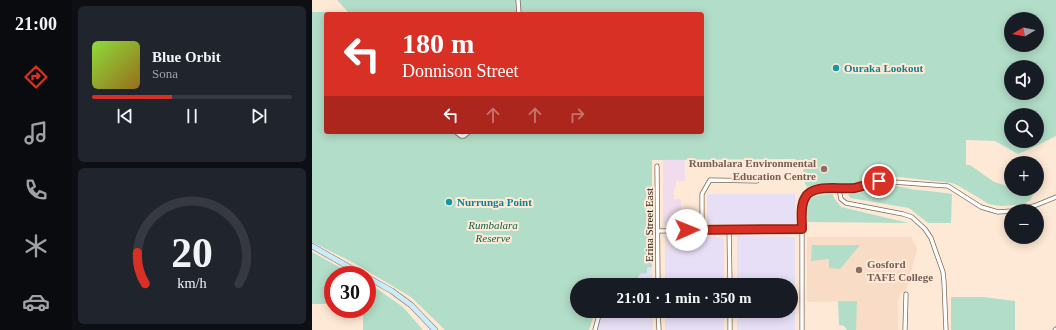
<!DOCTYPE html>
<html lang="en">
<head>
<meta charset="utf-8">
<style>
  :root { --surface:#171b24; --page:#20242c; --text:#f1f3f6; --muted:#9ea1a6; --line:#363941; --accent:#d93025 }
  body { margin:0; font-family:Georgia,serif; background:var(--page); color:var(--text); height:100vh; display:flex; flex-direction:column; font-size:15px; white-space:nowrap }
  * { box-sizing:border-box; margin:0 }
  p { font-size:13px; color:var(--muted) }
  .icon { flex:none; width:22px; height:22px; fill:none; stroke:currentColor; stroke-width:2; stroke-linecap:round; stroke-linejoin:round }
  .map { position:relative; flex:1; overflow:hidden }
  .panel { display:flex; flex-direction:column; gap:6px; padding:6px; background:#0d0f14; width:240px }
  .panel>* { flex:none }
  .guide { position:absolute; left:12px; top:12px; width:380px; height:122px; border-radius:4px; box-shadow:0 2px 10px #0003; background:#d93025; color:#fff; overflow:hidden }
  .needle { width:26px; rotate:260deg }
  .controls { position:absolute; left:692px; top:12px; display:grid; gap:8px }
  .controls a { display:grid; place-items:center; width:40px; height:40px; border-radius:50%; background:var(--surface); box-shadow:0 2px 10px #0003; font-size:20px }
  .speed { position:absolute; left:12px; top:266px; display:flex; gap:8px; font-size:20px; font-weight:700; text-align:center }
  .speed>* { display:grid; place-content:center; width:52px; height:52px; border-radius:50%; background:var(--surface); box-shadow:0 2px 10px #0003; line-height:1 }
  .speed .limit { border:6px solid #d22; background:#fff; color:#111 }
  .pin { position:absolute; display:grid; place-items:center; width:34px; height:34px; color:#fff; margin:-17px; border:2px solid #fff; border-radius:50%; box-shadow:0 1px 4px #0007 }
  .me { position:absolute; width:44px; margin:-22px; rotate:89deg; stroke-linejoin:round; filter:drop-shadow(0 0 3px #0008) }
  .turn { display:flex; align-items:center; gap:14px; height:84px; padding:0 12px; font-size:18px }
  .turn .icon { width:52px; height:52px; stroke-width:2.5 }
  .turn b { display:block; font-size:28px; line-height:34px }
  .lanes { display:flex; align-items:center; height:38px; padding:0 12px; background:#0003; justify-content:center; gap:20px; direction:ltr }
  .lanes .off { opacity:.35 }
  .panel .card { flex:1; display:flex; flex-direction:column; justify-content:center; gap:6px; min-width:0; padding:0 14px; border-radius:6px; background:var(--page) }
  .panel .dial { align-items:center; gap:0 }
  .dial svg { height:104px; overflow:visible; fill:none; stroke:var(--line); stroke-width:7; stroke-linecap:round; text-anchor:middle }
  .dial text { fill:var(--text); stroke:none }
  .song { display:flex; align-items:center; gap:12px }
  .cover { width:48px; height:48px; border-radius:6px; background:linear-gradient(135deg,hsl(90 70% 55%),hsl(40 70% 35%)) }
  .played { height:4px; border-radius:2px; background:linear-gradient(90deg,var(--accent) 40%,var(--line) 40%) }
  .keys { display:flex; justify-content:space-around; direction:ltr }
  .trip { position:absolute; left:258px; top:278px; width:228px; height:40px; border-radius:20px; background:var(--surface); box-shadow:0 2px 10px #0003; font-weight:700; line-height:40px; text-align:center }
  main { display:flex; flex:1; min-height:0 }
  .menu { display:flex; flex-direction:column; width:72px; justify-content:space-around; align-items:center; background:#090b0e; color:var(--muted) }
  .menu .icon { width:28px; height:28px }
  .menu .selected { color:var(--accent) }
  .menu b { font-size:18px; color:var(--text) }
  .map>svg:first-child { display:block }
  .commercial { fill:#e7dff5 }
  .industrial { fill:#f0dcec }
  .built { fill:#f8dcc5 }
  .green { fill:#b2ddc8; fill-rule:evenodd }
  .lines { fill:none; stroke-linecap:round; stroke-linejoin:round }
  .minor-casing { stroke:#7d6a5a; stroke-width:5 }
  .secondary-casing { stroke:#7d6a5a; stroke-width:6 }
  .minor { stroke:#fff; stroke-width:3.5 }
  .secondary { stroke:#c9edfb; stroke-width:5 }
  .route-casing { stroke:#8d1f18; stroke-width:10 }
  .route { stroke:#d93025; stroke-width:7 }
  .culture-dot { fill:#0f9aa8; stroke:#fee9d6; stroke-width:1.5 }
  .education-dot { fill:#8d6e63; stroke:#fee9d6; stroke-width:1.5 }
  .labels { text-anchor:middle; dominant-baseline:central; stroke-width:4; stroke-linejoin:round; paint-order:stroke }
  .culture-label { font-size:11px; font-weight:bold; fill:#0d838f; stroke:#fee9d6; text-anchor:start }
  .education-label { font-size:11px; font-weight:bold; fill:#785e54; stroke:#fee9d6; text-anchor:end }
  .park-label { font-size:11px; font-style:italic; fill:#0f6649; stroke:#fee9d6 }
  .street-label { font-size:11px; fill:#231c15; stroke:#fee9d6 }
</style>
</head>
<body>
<main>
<nav class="menu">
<b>21:00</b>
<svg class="icon selected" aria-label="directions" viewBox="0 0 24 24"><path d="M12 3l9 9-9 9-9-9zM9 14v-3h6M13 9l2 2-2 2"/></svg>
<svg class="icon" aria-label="music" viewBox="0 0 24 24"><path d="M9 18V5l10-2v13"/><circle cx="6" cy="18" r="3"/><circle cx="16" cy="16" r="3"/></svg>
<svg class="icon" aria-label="phone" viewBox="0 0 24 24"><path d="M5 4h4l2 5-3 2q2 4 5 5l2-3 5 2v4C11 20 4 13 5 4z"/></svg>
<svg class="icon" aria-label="climate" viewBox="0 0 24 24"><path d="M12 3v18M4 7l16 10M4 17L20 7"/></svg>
<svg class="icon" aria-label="car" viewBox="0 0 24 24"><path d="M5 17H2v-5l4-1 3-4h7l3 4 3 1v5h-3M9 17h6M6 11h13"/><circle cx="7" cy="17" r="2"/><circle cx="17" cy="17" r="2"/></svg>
</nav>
<section class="panel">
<div class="card">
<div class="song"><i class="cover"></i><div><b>Blue Orbit</b><p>Sona</p></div></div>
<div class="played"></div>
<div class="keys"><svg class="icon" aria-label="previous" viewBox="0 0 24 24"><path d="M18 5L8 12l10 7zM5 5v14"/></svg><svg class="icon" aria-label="pause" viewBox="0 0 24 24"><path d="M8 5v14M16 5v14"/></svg><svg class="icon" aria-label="next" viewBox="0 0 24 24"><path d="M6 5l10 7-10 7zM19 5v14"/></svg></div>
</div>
<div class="card dial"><svg viewBox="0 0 100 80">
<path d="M14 69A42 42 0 1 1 86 69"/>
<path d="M14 69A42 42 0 0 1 8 45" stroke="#d93025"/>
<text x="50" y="56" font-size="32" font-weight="700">20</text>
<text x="50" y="72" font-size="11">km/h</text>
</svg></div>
</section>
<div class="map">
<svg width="744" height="330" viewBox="0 0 744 330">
  <rect width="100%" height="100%" fill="#fee9d6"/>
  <!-- commercial -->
  <path class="commercial" d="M395,194H483L484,224H395Z
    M353,236L410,237L412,239V285H353Z
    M425,236L483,237V330H425V311H479V285H425Z
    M340,267V285H322L328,273L335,268Z
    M299,311H340L341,330H285L288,319Z
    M353,311H412V330H353Z"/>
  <!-- industrial -->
  <path class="industrial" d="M351,160H373V181H364L363,190H362V199H369V226H355L351,223Z
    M353,236H365L366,250H353Z"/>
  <!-- built -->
  <path class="built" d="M495,237H599L605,249L594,291L588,294L586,303V330H544V301L495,302Z"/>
  <!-- green -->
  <path class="green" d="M25,0H744V136L724,146L706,154L683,141L654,140V165H658L682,182L699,187V189H722L723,190L718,201L714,202L715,204L689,206L677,204L647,186L640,183L578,176L557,178L541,184L510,183L495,187L492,181L491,167L483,159L340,160V267L335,268V273L328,274L322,285H265V311H282L281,318L277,330H133L99,297L42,263L0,242V12H36ZM14,14H390V132H14ZM699,19H725V45H699ZM699,67H725V93H699ZM699,115H725V141H699Z
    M567,184C580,184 592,188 605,190C617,191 628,192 640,194L639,223H616L597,208L538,198L536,194L548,192Z
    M521,194L522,198L529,207L597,223L495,222C495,198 496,195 521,194Z
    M500,245H548L528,269L517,268V259L499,261Z
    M0,252L42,275H21V304H0Z
    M55,282L91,307L111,330H51V309H55Z
    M639,297H671L703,301V330H639Z
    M526,301H545L544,330H535L532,326L527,325Z"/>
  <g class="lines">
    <defs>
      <path id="minor" d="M206,0L207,14
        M144,132L149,136H152L157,132
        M345,166L346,285
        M699,211L722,206L744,197
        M417,229L418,285
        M390,230V194L398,180L445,181
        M346,231L490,229
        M346,311L347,330
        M418,311V330
        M283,330L288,311
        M490,330V210C492,186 508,188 527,189
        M593,330L594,294
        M634,330L632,282L631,272L619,238L613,229L600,217L591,214L534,203L529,199L527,189L543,188L567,181L636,186L669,207L686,212L699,211
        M743,330L744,329"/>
      <path id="secondary" d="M0,246L51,275
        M55,277L80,291L99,305L123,330"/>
    </defs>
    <!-- minor casing -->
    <use href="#minor" class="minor-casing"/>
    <!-- secondary casing -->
    <use href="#secondary" class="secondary-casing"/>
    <!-- minor -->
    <use href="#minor" class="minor"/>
    <!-- secondary -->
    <use href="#secondary" class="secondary"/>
  </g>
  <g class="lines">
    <defs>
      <path id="route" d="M375,230L490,229C490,220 488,206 493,198C500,183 529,190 543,188C551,186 559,183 567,181"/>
    </defs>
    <!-- route casing -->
    <use href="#route" class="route-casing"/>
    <!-- route -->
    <use href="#route" class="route"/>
  </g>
  <!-- markers -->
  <g class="culture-dot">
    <circle cx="524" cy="68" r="4"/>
    <circle cx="137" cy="202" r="4"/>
  </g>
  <g class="education-dot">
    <circle cx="512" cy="169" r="4"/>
    <circle cx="547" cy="270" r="4"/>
  </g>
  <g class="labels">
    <!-- culture labels -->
    <g class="culture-label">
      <text x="532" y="68">Ouraka Lookout</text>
      <text x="145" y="202">Nurrunga Point</text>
    </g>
    <!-- education labels -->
    <g class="education-label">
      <text x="504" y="163">Rumbalara Environmental<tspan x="504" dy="13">Education Centre</tspan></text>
      <text x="555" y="264" text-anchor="start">Gosford<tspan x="555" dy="13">TAFE College</tspan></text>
    </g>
    <!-- park labels -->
    <g class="park-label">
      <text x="181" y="225">Rumbalara<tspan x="181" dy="13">Reserve</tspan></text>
    </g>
    <!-- street labels -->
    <g class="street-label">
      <text transform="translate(337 225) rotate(-90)">Erina Street East</text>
    </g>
  </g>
</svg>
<div class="controls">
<a><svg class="needle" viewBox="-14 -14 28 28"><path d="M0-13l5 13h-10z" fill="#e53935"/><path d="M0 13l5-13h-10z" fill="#9ea1a6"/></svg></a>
<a><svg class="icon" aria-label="sound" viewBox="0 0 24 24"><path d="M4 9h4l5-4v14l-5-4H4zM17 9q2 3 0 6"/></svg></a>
<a><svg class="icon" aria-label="search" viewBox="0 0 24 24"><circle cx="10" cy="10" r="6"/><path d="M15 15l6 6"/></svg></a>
<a>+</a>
<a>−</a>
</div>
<div class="speed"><div class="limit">30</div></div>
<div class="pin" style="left:567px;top:181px;background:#d93025"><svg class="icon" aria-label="arrive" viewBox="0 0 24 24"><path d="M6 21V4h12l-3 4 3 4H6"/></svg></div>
<svg class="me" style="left:375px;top:230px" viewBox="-20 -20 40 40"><circle r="19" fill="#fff"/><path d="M0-13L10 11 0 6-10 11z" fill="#d93025"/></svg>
<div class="trip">21:01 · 1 min · 350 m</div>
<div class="guide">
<div class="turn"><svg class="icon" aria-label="left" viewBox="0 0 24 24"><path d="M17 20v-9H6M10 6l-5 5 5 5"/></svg><div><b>180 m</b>Donnison Street</div></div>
<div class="lanes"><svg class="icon" aria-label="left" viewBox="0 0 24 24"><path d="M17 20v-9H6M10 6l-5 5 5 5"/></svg><svg class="icon off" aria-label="ahead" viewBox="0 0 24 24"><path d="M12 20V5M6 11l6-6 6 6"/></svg><svg class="icon off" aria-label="ahead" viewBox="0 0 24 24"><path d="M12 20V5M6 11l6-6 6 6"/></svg><svg class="icon off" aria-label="right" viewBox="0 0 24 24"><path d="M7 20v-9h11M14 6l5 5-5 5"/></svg></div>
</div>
</div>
</main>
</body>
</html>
